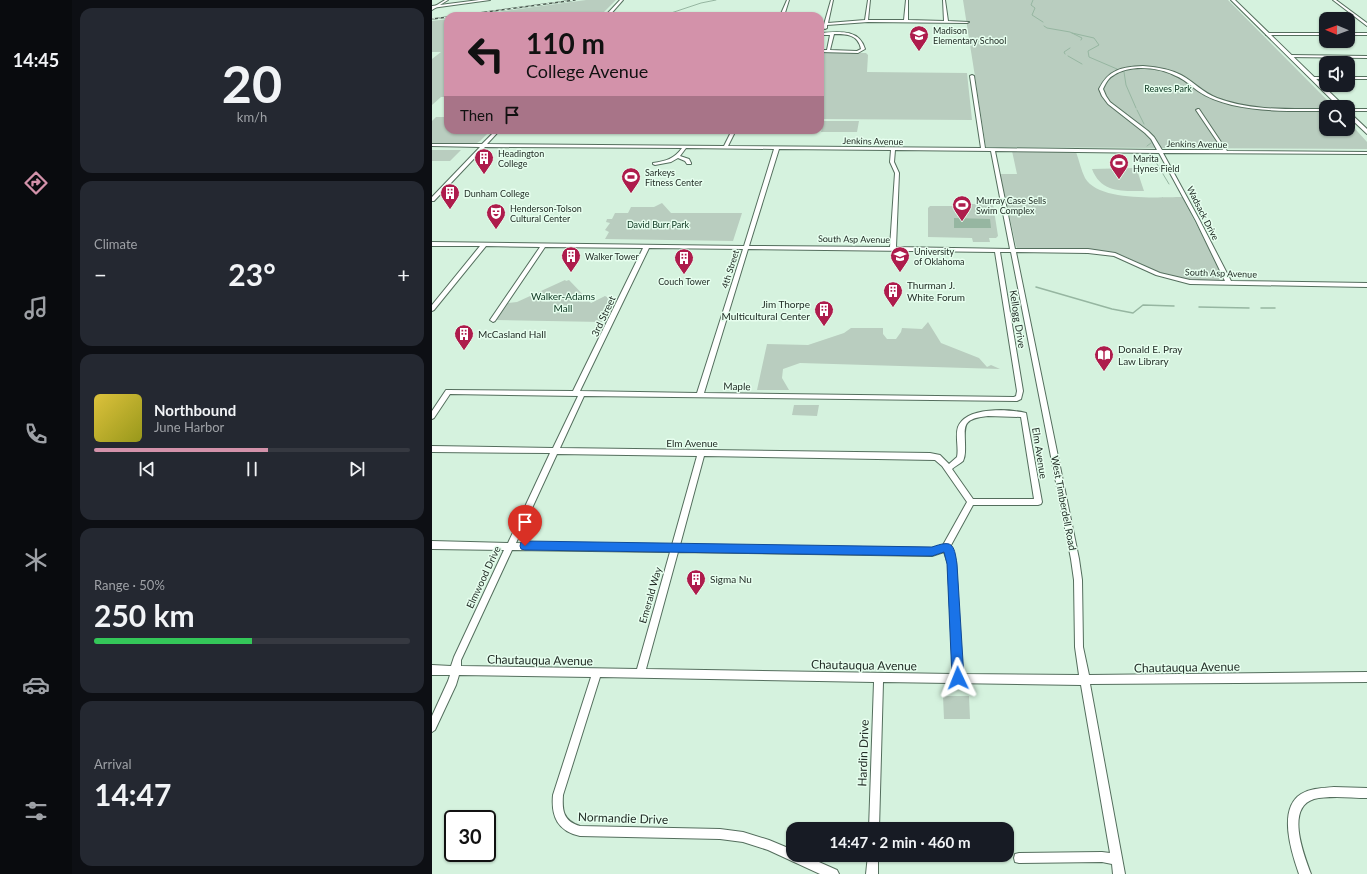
<!DOCTYPE html>
<html lang="en">
<head>
<meta charset="utf-8">
<style>
  :root { --surface:#171b24; --page:#242831; --text:#f1f3f6; --muted:#9ea1a6; --line:#363941; --accent:#d392aa }
  body { margin:0; font-family:Lato,sans-serif; background:var(--page); color:var(--text); height:100vh; display:flex; flex-direction:column; font-size:15px; white-space:nowrap }
  * { box-sizing:border-box; margin:0 }
  p { font-size:13px; color:var(--muted) }
  .icon { flex:none; width:22px; height:22px; fill:none; stroke:currentColor; stroke-width:2; stroke-linecap:round; stroke-linejoin:round }
  .map { position:relative; flex:1; overflow:hidden }
  .panel { display:flex; flex-direction:column; gap:8px; padding:8px; background:#0d0f14; width:360px }
  .panel>* { flex:none }
  .hud { position:absolute; left:12px; top:12px; width:380px; height:122px; border-radius:12px; box-shadow:0 1px 3px #0004; background:#d392aa; color:#111; overflow:hidden }
  .needle { width:26px; rotate:271deg }
  .fabs { position:absolute; left:887px; top:12px; display:grid; gap:8px }
  .fabs a { display:grid; place-items:center; width:36px; height:36px; border-radius:8px; background:var(--surface); box-shadow:0 1px 3px #0004; font-size:20px }
  .speed { position:absolute; left:12px; top:810px; display:flex; gap:8px; font-size:20px; font-weight:700; text-align:center }
  .speed>* { display:grid; place-content:center; width:52px; height:52px; border-radius:50%; background:var(--surface); box-shadow:0 1px 3px #0004; line-height:1 }
  .speed .limit { border:2px solid #111; border-radius:6px; background:#fff; color:#111 }
  .pin { position:absolute; display:grid; place-items:center; width:34px; height:34px; color:#fff; margin:-41px -17px; border-radius:50% 50% 50% 0; rotate:-45deg; box-shadow:0 0 4px #0007 }
  .pin .icon { rotate:45deg }
  .me { position:absolute; width:44px; margin:-22px; rotate:358deg; stroke-linejoin:round; filter:drop-shadow(0 0 3px #0008) }
  .turn { display:flex; align-items:center; gap:14px; height:84px; padding:0 16px; font-size:18px }
  .turn .icon { width:52px; height:52px; stroke-width:2.5 }
  .turn b { display:block; font-size:28px; line-height:34px }
  .then { display:flex; align-items:center; height:38px; padding:0 16px; background:#0003; gap:8px; font-size:15px }
  .big { font-size:30px; font-weight:700; line-height:1.1 }
  .panel .tile { flex:1; display:flex; flex-direction:column; justify-content:center; gap:6px; min-width:0; padding:0 14px; border-radius:12px; background:var(--page) }
  .panel .dial { align-items:center; gap:0 }
  .dial b { font-size:52px; line-height:1 }
  .song { display:flex; align-items:center; gap:12px }
  .cover { width:48px; height:48px; border-radius:6px; background:linear-gradient(135deg,hsl(50 70% 55%),hsl(60 70% 35%)) }
  .played { height:4px; border-radius:2px; background:linear-gradient(90deg,var(--accent) 55%,var(--line) 55%) }
  .keys { display:flex; justify-content:space-around; direction:ltr }
  .heat { display:flex; justify-content:space-between; align-items:center; font-size:22px; direction:ltr }
  .charge { height:6px; border-radius:3px; background:linear-gradient(90deg,#34c759 50%,var(--line) 0) }
  .trip { position:absolute; left:354px; top:822px; width:228px; height:40px; border-radius:12px; background:var(--surface); box-shadow:0 1px 3px #0004; font-weight:700; line-height:40px; text-align:center }
  main { display:flex; flex:1; min-height:0 }
  .tabs { display:flex; flex-direction:column; width:72px; justify-content:space-around; align-items:center; background:#090b0e; color:var(--muted) }
  .tabs .icon { width:28px; height:28px }
  .tabs .on { color:var(--accent) }
  .tabs b { font-size:18px; color:var(--text) }
  .map>svg:first-child { display:block }
  .green { fill:#b9cdbf }
  .water { fill:#96b6a1 }
  .lines { fill:none; stroke-linecap:round; stroke-linejoin:round }
  .stream-far1 { stroke:#96b6a1; stroke-width:1 }
  .stream { stroke:#96b6a1; stroke-width:1.5 }
  .minor-casing { stroke:#546e5d; stroke-width:2 }
  .major-casing { stroke:#546e5d; stroke-width:2 }
  .minor { fill:#fff; fill-rule:evenodd }
  .major { fill:#fff; fill-rule:evenodd }
  .rail-casing { stroke:#4c5b51; stroke-width:1.5 }
  .rail { stroke:#e6feee; stroke-width:1; stroke-dasharray:3; stroke-linecap:butt }
  .route { fill:#1a73e8; stroke:#114b97 }
  .labels { text-anchor:middle; dominant-baseline:central; stroke-width:3; stroke-linejoin:round; paint-order:stroke }
  .far-poi-label { font-size:9px; fill:#232e27; stroke:#e6feee; text-anchor:start }
  .far-park-label { font-size:9px; fill:#0b351f; stroke:#e6feee }
  .far-street-label { font-size:9px; fill:#232e27; stroke:#e6feee }
  .poi-label { font-size:10px; fill:#232e27; stroke:#e6feee; text-anchor:start }
  .park-label { font-size:10px; fill:#0b351f; stroke:#e6feee }
  .street-label { font-size:10px; fill:#232e27; stroke:#e6feee }
  .near-street-label { font-size:12px; fill:#232e27; stroke:#e6feee }
</style>
</head>
<body>
<main>
<nav class="tabs">
<b>14:45</b>
<svg class="icon on" aria-label="directions" viewBox="0 0 24 24"><path d="M12 3l9 9-9 9-9-9zM9 14v-3h6M13 9l2 2-2 2"/></svg>
<svg class="icon" aria-label="music" viewBox="0 0 24 24"><path d="M9 18V5l10-2v13"/><circle cx="6" cy="18" r="3"/><circle cx="16" cy="16" r="3"/></svg>
<svg class="icon" aria-label="phone" viewBox="0 0 24 24"><path d="M5 4h4l2 5-3 2q2 4 5 5l2-3 5 2v4C11 20 4 13 5 4z"/></svg>
<svg class="icon" aria-label="climate" viewBox="0 0 24 24"><path d="M12 3v18M4 7l16 10M4 17L20 7"/></svg>
<svg class="icon" aria-label="car" viewBox="0 0 24 24"><path d="M5 17H2v-5l4-1 3-4h7l3 4 3 1v5h-3M9 17h6M6 11h13"/><circle cx="7" cy="17" r="2"/><circle cx="17" cy="17" r="2"/></svg>
<svg class="icon" aria-label="filters" viewBox="0 0 24 24"><path d="M4 7h16M4 17h16"/><circle cx="9" cy="7" r="2"/><circle cx="15" cy="17" r="2"/></svg>
</nav>
<section class="panel">
<div class="tile dial"><b>20</b><p>km/h</p></div>
<div class="tile"><p>Climate</p>
<div class="heat"><a>−</a><b class="big">23°</b><a>+</a></div>
</div>
<div class="tile">
<div class="song"><i class="cover"></i><div><b>Northbound</b><p>June Harbor</p></div></div>
<div class="played"></div>
<div class="keys"><svg class="icon" aria-label="previous" viewBox="0 0 24 24"><path d="M18 5L8 12l10 7zM5 5v14"/></svg><svg class="icon" aria-label="pause" viewBox="0 0 24 24"><path d="M8 5v14M16 5v14"/></svg><svg class="icon" aria-label="next" viewBox="0 0 24 24"><path d="M6 5l10 7-10 7zM19 5v14"/></svg></div>
</div>
<div class="tile"><p>Range · 50%</p><b class="big">250 km</b><div class="charge"></div></div>
<div class="tile"><p>Arrival</p><b class="big">14:47</b></div>
</section>
<div class="map">
<svg width="935" height="874" viewBox="0 0 935 874">
  <rect width="100%" height="100%" fill="#d5f2de"/>
  <!-- green -->
  <path class="green" d="M154,0H184L168,16H36Z
    M531,0H796L902,107H894V129H916V121L935,142V149L554,147Z
    M16,19V97H9L0,105V59L9,52H0V21Z
    M388,53H434L436,55L435,72L535,73L540,120L388,119Z
    M4,117H16V130H59L48,141L45,143L0,145V121Z
    M392,121H427L425,132H389Z
    M0,150H29L18,161H0Z
    M580,151L644,152C647,160 649,170 653,178C667,202 726,197 750,197L794,281L755,280L733,275L694,257L672,251L585,248L584,246L568,174H585Z
    M701,168L705,170L712,191C690,191 669,193 660,169Z
    M230,203L239,213H310L301,241L173,239L177,232L173,230L178,223L174,222L175,219H180L183,213H196L199,207H222Z
    M527,204H561L566,236L564,238H557L558,242H541L540,238L496,237V208L498,206H525Z
    M133,280L134,281L137,280L159,303L173,296L180,300L170,322L64,320L76,303L85,302Z
    M496,322L509,343L547,358L555,367L559,365L568,369L368,363L351,369L350,378L357,390H325L335,344L376,345L412,333L419,328H451V334L455,339H464L469,332L470,328L490,329Z
    M362,405H387L385,416L360,415Z
    M511,696H537L538,719H512Z"/>
  <!-- water -->
  <path class="water" d="M522,218L558,219L559,228H522Z"/>
  <g class="lines">
    <!-- stream-far1 -->
    <path class="stream-far1" d="M601,0L599,5L603,8L600,15L611,22
      M230,16L269,3L284,0
      M612,26L615,28L638,32L650,38L649,40
      M640,33L662,38L667,45L656,51L657,57L685,69
      M633,54L632,52L638,48
      M636,56L650,64
      M692,72L694,85L704,108
      M705,110L712,124
      M715,146L719,143
      M719,154L737,184"/>
    <!-- stream -->
    <path class="stream" d="M604,287L680,309L701,313L711,305L742,306
      M767,307L817,308
      M829,308H843"/>
    <defs>
      <path id="minor" d="M13,0H16L0,10V8Z
        M188,0H191L177,16H173Z
        M355,0H357L352,16H348Z
        M399,0H401L396,23L433,20L436,0H438L436,20H472L474,0H476V20L512,21L511,0H513L516,21L537,22L535,23L436,22L395,25V28L393,29L391,28Z
        M901,0H904L935,23V26Z
        M388,33C405,32 427,28 433,49L426,53L388,52V50H395L398,35H388ZM402,34C414,34 426,34 429,49L425,51L398,50Z
        M835,33H894V35H834Z
        M916,33H935V35H916Z
        M858,55L935,56V58L857,57Z
        M711,66C724,67 738,69 749,75C762,82 771,93 785,98C819,111 858,109 894,109V111C862,111 831,112 800,105C788,102 776,98 766,91C759,86 752,79 744,76C727,67 698,64 682,75C676,78 674,83 671,89L674,96L678,102L716,131L722,137L730,150H791L764,110L766,109H767L795,151L935,152V154L731,153L768,221L799,281L935,283V287L758,284L724,275L682,256L656,253L584,252L647,559L650,580L651,647L657,675L935,672V682L658,684L693,874H681L680,864L670,862L587,863L583,862L582,858L583,854L587,853L670,852L678,853L649,685L451,682L447,829H437L442,682L168,677L131,795C130,810 131,821 148,826L288,829L311,832L337,840L361,850V855H371L405,870L407,874H388L336,850L311,842L288,839L148,836C126,831 119,817 121,795L159,677L27,675L24,685L3,730L0,732V716L16,681L18,675H0V665L19,666L22,657L72,550L0,549V541L76,543L118,453L0,452V446L121,448L146,396L18,394L2,418L0,419V411L14,390H16L141,391L211,248L113,247L63,321L61,322L58,320L108,247L54,246L2,310L0,311V305L48,246H0V242L312,246L342,149L254,148L248,156L257,159L259,163V164H255L253,161L246,158L239,162L223,165L221,164V163C234,161 242,159 250,148L53,147L2,201H0V197L48,147L0,146V144H50L64,130H68L55,144L292,146L300,130H304L296,146L549,148L538,76L540,75L542,76L553,148L725,150L719,139L713,133L676,104L670,96L667,89C677,69 690,67 711,66ZM347,149L459,150L458,162L463,173L458,247L317,246ZM463,150L559,151L578,249L464,247L467,173L462,162ZM563,151L727,153L764,221L793,281L758,280L728,273L683,253L656,249H583ZM217,248L311,249L265,393L148,391ZM316,249L563,252L585,391L584,396L582,397L272,393ZM568,252H579L639,559L642,580L643,647L647,675L530,674L524,564L522,554L518,547L541,505H606L609,504L610,502L594,413C577,409 534,406 526,427C523,436 527,448 525,457L517,464L508,455L498,453L128,448L152,396L585,401L589,399L591,391ZM556,416L589,417L602,499H541L520,469C523,466 528,464 531,461C532,459 533,454 533,452C534,428 526,419 556,416ZM125,454L265,456L240,545L84,543ZM272,456L503,460L510,466L535,502L511,545L500,548L248,545ZM80,550L238,552L205,669L29,666V660ZM246,552L500,556L512,552L516,564L521,674L214,669Z
        M879,77H894V79H879Z
        M916,77H935V79H916Z
        M916,109H935V111H916Z
        M902,787L935,788V798C918,798 899,795 882,799C853,808 872,855 879,874H867C860,854 845,809 869,794C879,788 891,788 902,787Z
        M436,855H446V874H434Z"/>
      <path id="major" d="M47,0H58L0,8V6Z
        M799,0H803L913,107H907Z
        M916,111L935,129V134L916,116Z"/>
    </defs>
    <!-- minor casing -->
    <use href="#minor" class="minor-casing"/>
    <!-- major casing -->
    <use href="#major" class="major-casing"/>
    <!-- minor -->
    <use href="#minor" class="minor"/>
    <!-- major -->
    <use href="#major" class="major"/>
    <defs>
      <path id="rail" d="M25,16L143,0
        M0,19L16,17"/>
    </defs>
    <!-- rail casing -->
    <use href="#rail" class="rail-casing"/>
    <!-- rail -->
    <use href="#rail" class="rail"/>
  </g>
  <!-- route -->
  <path class="route" d="M93,541L500,547C520,540 522,543 525,564L532,678L530,683L526,684L522,683L520,678L515,564L512,552L500,556L93,550L89,549L88,546L89,542Z"/>
  <!-- icons -->
  <defs>
    <symbol id="school-pin" viewBox="-11 -11 22 30"><path d="M0 17L-7.5 6A9.5 9.5 0 1 1 7.5 6Z" fill="#ae1c4c" stroke="#e6feee"/><path d="M0-5L7-2L0 1L-7-2ZM-4 1L0 2.5L4 1V4Q0 6-4 4Z" fill="#fff"/></symbol>
    <symbol id="building-pin" viewBox="-11 -11 22 30"><path d="M0 17L-7.5 6A9.5 9.5 0 1 1 7.5 6Z" fill="#ae1c4c" stroke="#e6feee"/><path d="M-4-6H4V6H1V3H-1V6H-4ZM-2.5-4.3h1.7v1.8h-1.7ZM.8-4.3h1.7v1.8H.8ZM-2.5-1h1.7V.8h-1.7ZM.8-1h1.7V.8H.8Z" fill="#fff"/></symbol>
    <symbol id="stadium-pin" viewBox="-11 -11 22 30"><path d="M0 17L-7.5 6A9.5 9.5 0 1 1 7.5 6Z" fill="#ae1c4c" stroke="#e6feee"/><path d="M0-5a6.5 5 0 1 0 0 10a6.5 5 0 1 0 0-10ZM-3.5-1.8h7v3.6h-7Z" fill="#fff"/></symbol>
    <symbol id="theatre-pin" viewBox="-11 -11 22 30"><path d="M0 17L-7.5 6A9.5 9.5 0 1 1 7.5 6Z" fill="#ae1c4c" stroke="#e6feee"/><path d="M-5-5.5Q0-4 5-5.5V0Q5 5 0 6Q-5 5-5 0ZM-3.3-2.5H-1v1.5H-3.3ZM1-2.5H3.3v1.5H1ZM-2.8 1Q0 5.5 2.8 1Z" fill="#fff"/></symbol>
    <symbol id="university-pin" viewBox="-11 -11 22 30"><path d="M0 17L-7.5 6A9.5 9.5 0 1 1 7.5 6Z" fill="#ae1c4c" stroke="#e6feee"/><path d="M0-5L7-2L0 1L-7-2ZM-4 1L0 2.5L4 1V4Q0 6-4 4Z" fill="#fff"/></symbol>
    <symbol id="library-pin" viewBox="-11 -11 22 30"><path d="M0 17L-7.5 6A9.5 9.5 0 1 1 7.5 6Z" fill="#ae1c4c" stroke="#e6feee"/><path d="M-6-4Q-3-5.5-.7-3.5V5Q-3 3-6 4ZM6-4Q3-5.5 .7-3.5V5Q3 3 6 4Z" fill="#fff"/></symbol>
  </defs>
  <g fill-rule="evenodd">
    <use href="#school-pin" x="476" y="24" width="22" height="30"/>
    <use href="#building-pin" x="41" y="147" width="22" height="30"/>
    <use href="#stadium-pin" x="676" y="152" width="22" height="30"/>
    <use href="#stadium-pin" x="188" y="166" width="22" height="30"/>
    <use href="#building-pin" x="7" y="182" width="22" height="30"/>
    <use href="#stadium-pin" x="519" y="194" width="22" height="30"/>
    <use href="#theatre-pin" x="53" y="202" width="22" height="30"/>
    <use href="#building-pin" x="128" y="245" width="22" height="30"/>
    <use href="#university-pin" x="457" y="245" width="22" height="30"/>
    <use href="#building-pin" x="241" y="247" width="22" height="30"/>
    <use href="#building-pin" x="450" y="280" width="22" height="30"/>
    <use href="#building-pin" x="381" y="299" width="22" height="30"/>
    <use href="#building-pin" x="21" y="323" width="22" height="30"/>
    <use href="#library-pin" x="661" y="344" width="22" height="30"/>
    <use href="#building-pin" x="253" y="568" width="22" height="30"/>
  </g>
  <g class="labels">
    <!-- far-poi labels -->
    <g class="far-poi-label">
      <text x="501" y="30">Madison<tspan x="501" dy="10">Elementary School</tspan></text>
      <text x="66" y="153">Headington<tspan x="66" dy="10">College</tspan></text>
      <text x="701" y="158">Marita<tspan x="701" dy="10">Hynes Field</tspan></text>
      <text x="213" y="172">Sarkeys<tspan x="213" dy="10">Fitness Center</tspan></text>
      <text x="32" y="193">Dunham College</text>
      <text x="544" y="200">Murray Case Sells<tspan x="544" dy="10">Swim Complex</tspan></text>
      <text x="78" y="208">Henderson-Tolson<tspan x="78" dy="10">Cultural Center</tspan></text>
      <text x="482" y="251">University<tspan x="482" dy="10">of Oklahoma</tspan></text>
      <text x="153" y="256">Walker Tower</text>
      <text x="252" y="281" text-anchor="middle">Couch Tower</text>
    </g>
    <!-- far-park labels -->
    <g class="far-park-label">
      <text x="736" y="88">Reaves Park</text>
      <text x="226" y="224">David Burr Park</text>
    </g>
    <!-- far-street labels -->
    <g class="far-street-label">
      <text transform="translate(441 141) rotate(1)">Jenkins Avenue</text>
      <text transform="translate(765 144) rotate(1)">Jenkins Avenue</text>
      <text transform="translate(771 213) rotate(63)">Wadsack Drive</text>
      <text transform="translate(422 239) rotate(1)">South Asp Avenue</text>
      <text transform="translate(298 269) rotate(-73)">4th Street</text>
      <text transform="translate(789 273) rotate(2)">South Asp Avenue</text>
    </g>
    <!-- poi labels -->
    <g class="poi-label">
      <text x="475" y="285">Thurman J.<tspan x="475" dy="12">White Forum</tspan></text>
      <text x="378" y="304" text-anchor="end">Jim Thorpe<tspan x="378" dy="12">Multicultural Center</tspan></text>
      <text x="46" y="334">McCasland Hall</text>
      <text x="686" y="349">Donald E. Pray<tspan x="686" dy="12">Law Library</tspan></text>
      <text x="278" y="579">Sigma Nu</text>
    </g>
    <!-- park labels -->
    <g class="park-label">
      <text x="131" y="296">Walker-Adams<tspan x="131" dy="12">Mall</tspan></text>
    </g>
    <!-- street labels -->
    <g class="street-label">
      <text transform="translate(171 316) rotate(-65)">3rd Street</text>
      <text transform="translate(586 319) rotate(81)">Kellogg Drive</text>
      <text transform="translate(305 386) rotate(1)">Maple</text>
      <text x="260" y="443">Elm Avenue</text>
      <text transform="translate(608 453) rotate(81)">Elm Avenue</text>
      <text transform="translate(632 503) rotate(79)">West Timberdell Road</text>
      <text transform="translate(51 577) rotate(-65)">Elmwood Drive</text>
      <text transform="translate(218 595) rotate(-74)">Emerald Way</text>
    </g>
    <!-- near-street labels -->
    <g class="near-street-label">
      <text transform="translate(108 660) rotate(1)">Chautauqua Avenue</text>
      <text transform="translate(432 665) rotate(1)">Chautauqua Avenue</text>
      <text transform="translate(755 667) rotate(-1)">Chautauqua Avenue</text>
      <text transform="translate(431 753) rotate(-88)">Hardin Drive</text>
      <text transform="translate(191 818) rotate(2)">Normandie Drive</text>
    </g>
  </g>
</svg>
<div class="fabs">
<a><svg class="needle" viewBox="-14 -14 28 28"><path d="M0-13l5 13h-10z" fill="#e53935"/><path d="M0 13l5-13h-10z" fill="#9ea1a6"/></svg></a>
<a><svg class="icon" aria-label="sound" viewBox="0 0 24 24"><path d="M4 9h4l5-4v14l-5-4H4zM17 9q2 3 0 6"/></svg></a>
<a><svg class="icon" aria-label="search" viewBox="0 0 24 24"><circle cx="10" cy="10" r="6"/><path d="M15 15l6 6"/></svg></a>
</div>
<div class="speed"><div class="limit">30</div></div>
<div class="pin" style="left:93px;top:546px;background:#d93025"><svg class="icon" aria-label="arrive" viewBox="0 0 24 24"><path d="M6 21V4h12l-3 4 3 4H6"/></svg></div>
<svg class="me" style="left:526px;top:678px" viewBox="-20 -20 40 40"><path d="M0-17L14 15 0 8-14 15z" fill="#1a73e8" stroke="#fff" stroke-width="4"/></svg>
<div class="trip">14:47 · 2 min · 460 m</div>
<div class="hud">
<div class="turn"><svg class="icon" aria-label="left" viewBox="0 0 24 24"><path d="M17 20v-9H6M10 6l-5 5 5 5"/></svg><div><b>110 m</b>College Avenue</div></div>
<div class="then">Then<svg class="icon" aria-label="arrive" viewBox="0 0 24 24"><path d="M6 21V4h12l-3 4 3 4H6"/></svg></div>
</div>
</div>
</main>
</body>
</html>
